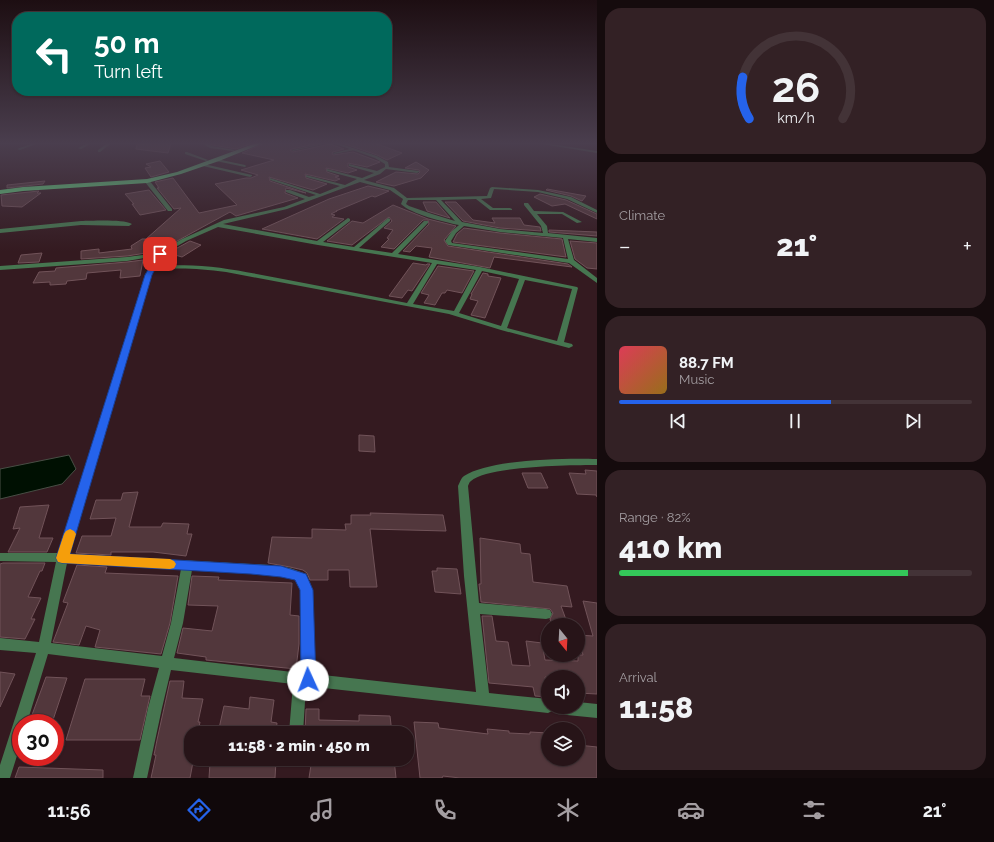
<!DOCTYPE html>
<html lang="en">
<head>
<meta charset="utf-8">
<style>
  :root { --surface:#271418; --page:#332125; --text:#f1f3f6; --muted:#a49ea2; --line:#433337; --accent:#2563eb }
  body { margin:0; font-family:Raleway,sans-serif; background:var(--page); color:var(--text); height:100vh; display:flex; flex-direction:column; font-size:15px; white-space:nowrap }
  * { box-sizing:border-box; margin:0 }
  p { font-size:13px; color:var(--muted) }
  .icon { flex:none; width:22px; height:22px; fill:none; stroke:currentColor; stroke-width:2; stroke-linecap:round; stroke-linejoin:round }
  .map { position:relative; flex:1; overflow:hidden }
  .panel { display:flex; flex-direction:column; gap:8px; padding:8px; background:#150b0d; width:397px }
  .panel>* { flex:none }
  .top-card { position:absolute; left:12px; top:12px; width:380px; height:84px; border-radius:16px; box-shadow:0 1px 3px #0004,0 0 0 1px var(--line); background:#00695c; color:#fff; overflow:hidden }
  .needle { width:26px; rotate:162deg }
  .buttons { position:absolute; left:541px; top:618px; display:grid; gap:8px }
  .buttons a { display:grid; place-items:center; width:44px; height:44px; border-radius:50%; background:var(--surface); box-shadow:0 1px 3px #0004,0 0 0 1px var(--line); font-size:20px }
  .speed { position:absolute; left:12px; top:714px; display:flex; gap:8px; font-size:20px; font-weight:700; text-align:center }
  .speed>* { display:grid; place-content:center; width:52px; height:52px; border-radius:50%; background:var(--surface); box-shadow:0 1px 3px #0004,0 0 0 1px var(--line); line-height:1 }
  .speed .limit { border:6px solid #d22; background:#fff; color:#111 }
  .pin { position:absolute; display:grid; place-items:center; width:34px; height:34px; color:#fff; margin:-17px; border-radius:8px; box-shadow:0 2px 6px #0006 }
  .me { position:absolute; width:44px; margin:-22px; rotate:358deg; stroke-linejoin:round; filter:drop-shadow(0 0 3px #0008) }
  .turn { display:flex; align-items:center; gap:14px; height:84px; padding:0 16px; font-size:18px }
  .turn .icon { width:52px; height:52px; stroke-width:2.5 }
  .turn b { display:block; font-size:28px; line-height:34px }
  .big { font-size:30px; font-weight:800; line-height:1.1 }
  .panel .widget { flex:1; display:flex; flex-direction:column; justify-content:center; gap:6px; min-width:0; padding:0 14px; border-radius:16px; background:var(--page) }
  .panel .dial { align-items:center; gap:0 }
  .dial svg { height:104px; overflow:visible; fill:none; stroke:var(--line); stroke-width:7; stroke-linecap:round; text-anchor:middle }
  .dial text { fill:var(--text); stroke:none }
  .song { display:flex; align-items:center; gap:12px }
  .cover { width:48px; height:48px; border-radius:6px; background:linear-gradient(135deg,hsl(350 70% 55%),hsl(40 70% 35%)) }
  .played { height:4px; border-radius:2px; background:linear-gradient(90deg,var(--accent) 60%,var(--line) 60%) }
  .keys { display:flex; justify-content:space-around; direction:ltr }
  .heat { display:flex; justify-content:space-between; align-items:center; font-size:22px; direction:ltr }
  .charge { height:6px; border-radius:3px; background:linear-gradient(90deg,#34c759 82%,var(--line) 0) }
  .trip { position:absolute; left:184px; top:726px; width:230px; height:40px; border-radius:16px; background:var(--surface); box-shadow:0 1px 3px #0004,0 0 0 1px var(--line); font-weight:800; line-height:40px; text-align:center }
  .tab-bar { display:flex; height:64px; justify-content:space-around; align-items:center; background:#10080a; color:var(--muted) }
  .tab-bar .icon { width:28px; height:28px }
  .tab-bar .selected { color:var(--accent) }
  .tab-bar b { font-size:18px; color:var(--text) }
  main { display:flex; flex:1; min-height:0 }
  .map>svg:first-child { display:block }
  .water { fill:#001002; stroke:#484e45 }
  .building { fill:#52373c; stroke:#715359 }
  .lines { fill:none; stroke-linecap:round; stroke-linejoin:round }
  .service { fill:#467650; fill-rule:evenodd }
  .minor { fill:#467650; fill-rule:evenodd }
  .trunk { fill:#63db82; fill-rule:evenodd }
  .route { fill:#2563eb; stroke:#184099 }
  .slow { fill:#f59e0b }
</style>
</head>
<body>
<main>
<div class="map">
<svg width="597" height="778" viewBox="0 0 597 778">
  <rect width="100%" height="100%" fill="#341a20"/>
  <!-- water -->
  <path class="water" d="M69,455L76,469L62,484L0,499V469Z"/>
  <!-- building -->
  <path class="building" d="M207,142H256L236,149L212,145Z
    M267,142H324L292,149L290,150L293,152L330,144L344,149L333,152L332,153L333,155L353,152L380,162L367,167L348,163V167L357,170L348,173L326,168L327,172L339,176L335,177L340,179L335,181L305,174L306,178L327,184L313,190L269,177L270,181L306,193L286,188L285,193L298,198L236,216L230,212L159,251L127,256L81,259V251L99,249V253L132,249L131,246L142,239H146L181,208L174,209L157,188H159L155,182L173,178L199,213L237,205L215,184L246,178H251L258,175L241,170L274,160L242,153Z
    M339,142H372L402,153L387,160L377,155Z
    M171,143L168,153L136,149L137,144Z
    M160,161L169,172L151,177L145,168L151,167L146,164Z
    M416,162L429,170L421,178L394,186L376,182L396,172L418,174L420,172L419,170L405,168Z
    M45,181L43,184L7,188V185Z
    M368,186L389,191L375,197L372,196L336,211H337L331,214L335,215L332,217L344,219L317,239L262,229L329,199Z
    M547,189L586,196L582,201L571,196L546,190Z
    M149,190L166,210L140,215L132,204H134L125,194Z
    M39,191L37,193H41L22,207L2,206L1,195Z
    M540,194L566,200L597,214V219L565,204L552,206L534,197Z
    M423,202H436L450,218L427,211Z
    M445,202H456L473,220L495,223L492,218H520L524,225L540,227L541,231L500,228L463,221Z
    M393,205L428,219L456,226L444,240L448,246L568,264L572,267L494,257L490,268L429,257L432,248L416,246L410,252L403,251L429,224L428,220H423L394,249L381,247L389,239L387,238L393,230L384,228L392,221L389,217L352,245L327,241L352,221L363,223Z
    M464,228L500,233L562,239L566,257L453,242L457,234Z
    M549,230L597,232V236L549,232Z
    M190,241L201,245L182,257L168,253Z
    M570,241L597,243V269L587,268L575,259Z
    M42,253L39,262L18,263L21,255Z
    M143,260L140,276L120,278L121,270L87,273L86,279L67,281L66,284L50,285V282L33,283L39,272L55,271L56,268L127,262Z
    M413,263L426,265L427,264H430L412,291L408,290L402,298L389,296Z
    M438,266L474,271L462,293L447,290L445,293H442L435,305L424,303L429,295L421,293Z
    M483,273L488,274V276L501,278L485,318L471,315L478,301L470,299L472,294H471Z
    M359,435L374,436L375,452L359,451Z
    M585,470L597,471V497L596,495L577,494L569,473L586,474Z
    M522,473H541L548,488H528Z
    M138,492L129,527H161L163,523L189,524L187,534H192L186,556L153,552H111V555L76,553L82,536H111L116,518L90,519L96,500H121L123,493Z
    M49,505L39,538H53L47,552H8L20,528L13,529L20,507Z
    M370,513L443,515L446,531L370,529L377,587H350L349,570H328V580H310L307,573L303,570L290,567L268,563L272,537L312,538V529L346,530L345,524H351V515H371Z
    M480,538L520,544L521,553L530,554L533,582L567,586L572,607L561,606L568,625H552L550,619L553,613L550,609L481,602L479,584H481Z
    M3,563H45L42,571H40L28,597L41,598L31,619H35L25,639L0,637V564Z
    M77,565L107,567L105,573L178,576L170,623L161,654L95,647L100,630L86,626L79,645L53,642L68,603L63,602Z
    M437,568L457,569L461,594L435,592L432,571H437Z
    M192,576L219,577L218,580L292,583L290,615L299,616V644L296,669L206,660V657L177,653L183,628L212,631L218,606L188,605Z
    M583,601L597,603V694L578,693V677H545L548,697L535,696L533,687L489,683L482,616H492L496,641L508,642L512,665L530,666L526,641L542,643L545,660L578,661V655H583L578,635L593,636Z
    M0,672L15,674L0,707Z
    M46,677L67,678L52,723H29Z
    M85,679H145L141,696H150L140,740H66Z
    M170,681H184L182,698L203,699L198,722H200L198,733H191V762H193L190,778H151L156,755H154L157,740Z
    M250,697L274,700L271,722L277,723L276,733H218L224,706L249,709Z
    M306,709H319V720L359,721V715L390,716L392,733H305Z
    M414,722L438,723L439,728L488,734L487,729L509,731V733L530,734V732L548,733V759H578V745L597,747V778H460L443,776L442,778H420Z
    M247,759L276,761L275,778H209L210,763H246Z
    M312,759H394L396,778H309Z
    M19,767L103,770V778H15Z"/>
  <g class="lines">
    <!-- service -->
    <path class="service" d="M329,142H331L293,151L292,150Z
      M354,148L355,150L334,154L333,153Z
      M185,152H187L208,160L206,161L185,154Z
      M217,159L245,165L246,166L245,167L216,161Z"/>
    <!-- minor -->
    <path class="minor" d="M37,142H41L20,150L17,149Z
      M90,142H94L81,149L78,148Z
      M109,142H113L100,152H98V150Z
      M200,142H204L212,146L235,150L233,151L210,148Z
      M330,142H335L377,156L388,162L389,167L419,171V172L417,173L386,169L380,174L364,180L394,188L407,198L487,196L490,188L492,187L538,190L571,197L597,210V213L567,199L538,192L494,189L491,198L481,199L493,208H510L512,209V210H490L476,199L441,200L462,222L500,229L543,233L541,226L524,205V203H528L534,211L563,212L582,222L577,223L562,214H537L547,226L548,233L597,238V242L568,239L574,260L597,278V283L569,263L448,245L445,241L452,231L459,225C444,222 411,214 401,204L403,199L390,190L360,182L287,209L223,224L317,241L348,218L350,219V221L323,242L354,247L388,218L390,219V221L359,248L392,253L424,221H428V223L398,254L480,267L577,287L578,288L564,342L572,344L573,346L569,348L501,330L449,314L226,272C200,269 180,267 154,270L151,275L69,554L270,565L290,568L306,574L312,590L314,674L476,692L464,576L458,486C460,482 461,478 464,476C490,459 565,458 597,459V465C572,465 488,466 471,481C469,482 469,484 468,486L479,603L546,609L550,610L552,614L550,618L546,619L480,614L489,693L548,699V707H578V702L597,704V718L557,714L552,711L548,713L306,686L303,733H289L293,684L171,670L162,708L147,778H133L148,708L159,668L48,654L27,723H21V743L10,778H0V765L36,653L0,650V638L39,642L56,562L0,561V553H58L145,275L148,270L147,269L149,267L156,256L127,261L0,270V266L127,257L158,253L182,239L224,220L284,207L305,199L286,192V190H290L309,197L316,195L270,180V178L320,194L340,186L306,177V175L345,185L357,179L327,171V169L362,178L374,173L349,166V164L377,171L385,167V164L375,158ZM408,200H436L455,221L432,214L409,206L406,204ZM464,226L500,232L563,238L568,259L452,243L451,241L456,233ZM218,227L318,245L432,263L407,303C366,295 325,287 283,279C240,271 200,261 156,267L162,255L186,241ZM437,264L476,270L454,311L413,304ZM482,271L519,279L501,326L459,313ZM525,280L572,289L557,341L507,328ZM67,563L181,569L171,623L162,656L51,643ZM192,570L277,575L290,577L297,580L300,590L301,673L174,658L183,623Z
      M530,142H537L597,151V153Z
      M204,164L252,175V176L250,177L203,166L202,165Z
      M145,180H149L172,209V211H168L145,182Z
      M81,221C92,221 123,219 132,224L129,226L81,225L0,233V229Z"/>
    <!-- trunk -->
    <path class="trunk" d="M259,142H266L219,161L181,174L147,183L23,191L0,194V190L23,187L147,179L177,172Z"/>
  </g>
  <!-- sky -->
  <linearGradient id="sky" x2="0" y2="1"><stop stop-color="#1d0e12"/><stop offset="0.57" stop-color="#4a3e4e"/><stop offset="1" stop-color="#4a3e4e" stop-opacity="0"/></linearGradient>
  <rect width="597" height="251" fill="url(#sky)"/>
  <!-- route -->
  <path class="route" d="M158,252L163,254L152,275L70,554L281,566L306,574L313,590L316,680L314,685L308,687L303,685L301,680L300,590L295,580L281,577L251,574L62,563L58,562L56,558L145,275Z"/>
  <!-- slow -->
  <path class="slow" d="M70,529L74,531L76,534L70,554L170,559L174,561L176,564L174,568L170,569L62,563L58,562L56,558L64,534L66,531Z"/>
</svg>
<div class="buttons">
<a><svg class="needle" viewBox="-14 -14 28 28"><path d="M0-13l5 13h-10z" fill="#e53935"/><path d="M0 13l5-13h-10z" fill="#a49ea2"/></svg></a>
<a><svg class="icon" aria-label="sound" viewBox="0 0 24 24"><path d="M4 9h4l5-4v14l-5-4H4zM17 9q2 3 0 6"/></svg></a>
<a><svg class="icon" aria-label="layers" viewBox="0 0 24 24"><path d="M12 4l9 5-9 5-9-5zM3 14l9 5 9-5"/></svg></a>
</div>
<div class="speed"><div class="limit">30</div></div>
<div class="pin" style="left:160px;top:254px;background:#d93025"><svg class="icon" aria-label="arrive" viewBox="0 0 24 24"><path d="M6 21V4h12l-3 4 3 4H6"/></svg></div>
<svg class="me" style="left:308px;top:680px" viewBox="-20 -20 40 40"><circle r="19" fill="#fff"/><path d="M0-13L10 11 0 6-10 11z" fill="#2563eb"/></svg>
<div class="trip">11:58 · 2 min · 450 m</div>
<div class="top-card">
<div class="turn"><svg class="icon" aria-label="left" viewBox="0 0 24 24"><path d="M17 20v-9H6M10 6l-5 5 5 5"/></svg><div><b>50 m</b>Turn left</div></div>
</div>
</div>
<section class="panel">
<div class="widget dial"><svg viewBox="0 0 100 80">
<path d="M14 69A42 42 0 1 1 86 69"/>
<path d="M14 69A42 42 0 0 1 9 37" stroke="#2563eb"/>
<text x="50" y="56" font-size="32" font-weight="700">26</text>
<text x="50" y="72" font-size="11">km/h</text>
</svg></div>
<div class="widget"><p>Climate</p>
<div class="heat"><a>−</a><b class="big">21°</b><a>+</a></div>
</div>
<div class="widget">
<div class="song"><i class="cover"></i><div><b>88.7 FM</b><p>Music</p></div></div>
<div class="played"></div>
<div class="keys"><svg class="icon" aria-label="previous" viewBox="0 0 24 24"><path d="M18 5L8 12l10 7zM5 5v14"/></svg><svg class="icon" aria-label="pause" viewBox="0 0 24 24"><path d="M8 5v14M16 5v14"/></svg><svg class="icon" aria-label="next" viewBox="0 0 24 24"><path d="M6 5l10 7-10 7zM19 5v14"/></svg></div>
</div>
<div class="widget"><p>Range · 82%</p><b class="big">410 km</b><div class="charge"></div></div>
<div class="widget"><p>Arrival</p><b class="big">11:58</b></div>
</section>
</main>
<nav class="tab-bar">
<b>11:56</b>
<svg class="icon selected" aria-label="directions" viewBox="0 0 24 24"><path d="M12 3l9 9-9 9-9-9zM9 14v-3h6M13 9l2 2-2 2"/></svg>
<svg class="icon" aria-label="music" viewBox="0 0 24 24"><path d="M9 18V5l10-2v13"/><circle cx="6" cy="18" r="3"/><circle cx="16" cy="16" r="3"/></svg>
<svg class="icon" aria-label="phone" viewBox="0 0 24 24"><path d="M5 4h4l2 5-3 2q2 4 5 5l2-3 5 2v4C11 20 4 13 5 4z"/></svg>
<svg class="icon" aria-label="climate" viewBox="0 0 24 24"><path d="M12 3v18M4 7l16 10M4 17L20 7"/></svg>
<svg class="icon" aria-label="car" viewBox="0 0 24 24"><path d="M5 17H2v-5l4-1 3-4h7l3 4 3 1v5h-3M9 17h6M6 11h13"/><circle cx="7" cy="17" r="2"/><circle cx="17" cy="17" r="2"/></svg>
<svg class="icon" aria-label="filters" viewBox="0 0 24 24"><path d="M4 7h16M4 17h16"/><circle cx="9" cy="7" r="2"/><circle cx="15" cy="17" r="2"/></svg>
<b>21°</b>
</nav>
</body>
</html>
